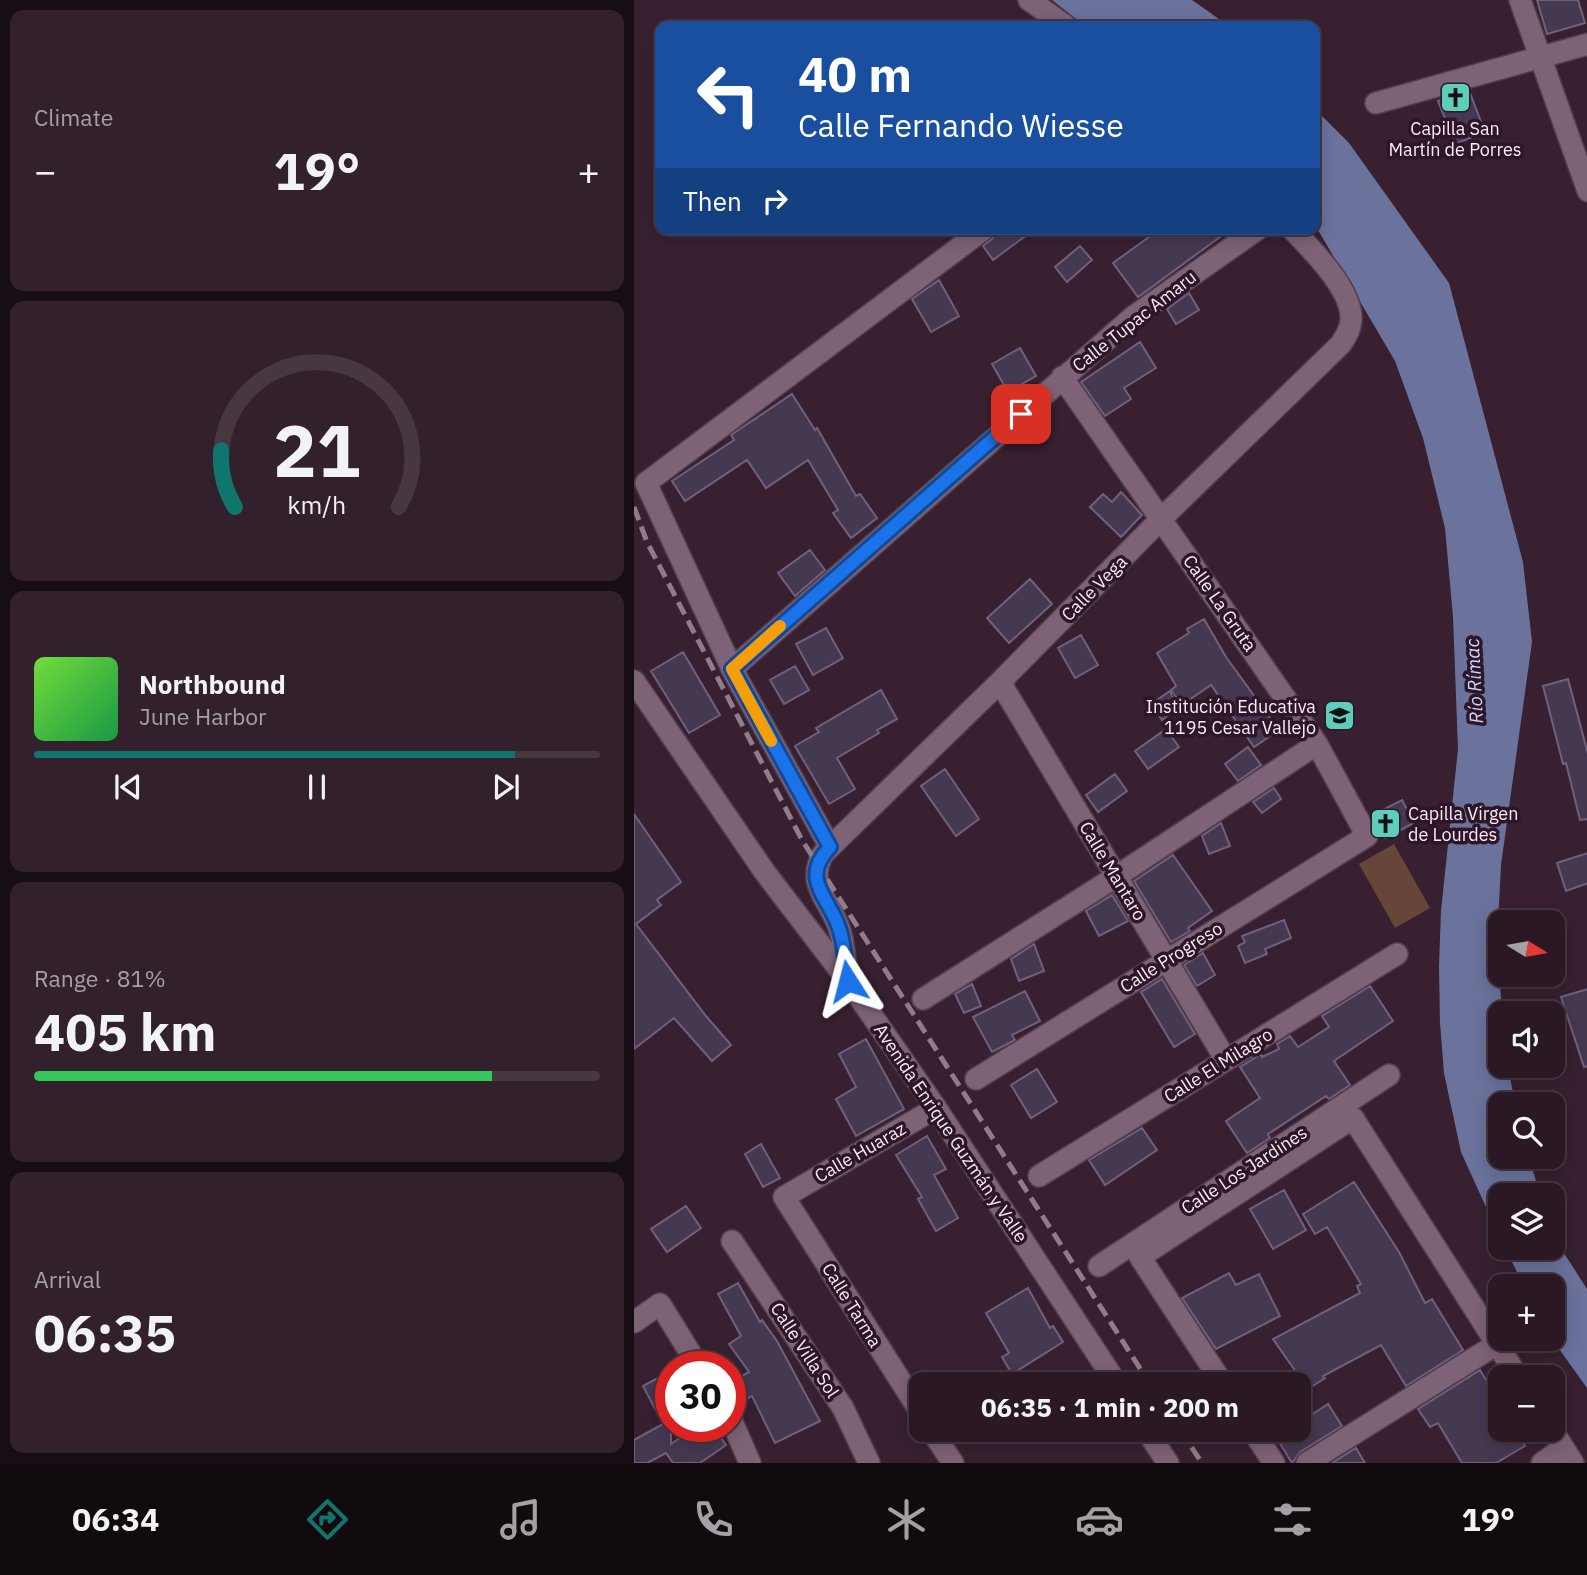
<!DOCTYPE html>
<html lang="en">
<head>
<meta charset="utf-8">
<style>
  :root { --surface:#2a1824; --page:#32212c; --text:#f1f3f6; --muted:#a5a0a6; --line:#463741; --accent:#0f766e }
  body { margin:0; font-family:"IBM Plex Sans",sans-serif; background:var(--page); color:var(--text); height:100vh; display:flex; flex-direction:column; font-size:26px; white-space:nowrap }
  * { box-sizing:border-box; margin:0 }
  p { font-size:23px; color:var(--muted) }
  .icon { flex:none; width:38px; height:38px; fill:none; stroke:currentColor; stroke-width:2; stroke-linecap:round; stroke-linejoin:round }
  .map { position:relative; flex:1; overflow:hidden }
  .drawer { display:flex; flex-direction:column; gap:10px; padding:10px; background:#170d14; width:634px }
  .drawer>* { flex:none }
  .top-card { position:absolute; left:21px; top:21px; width:665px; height:214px; border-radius:14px; box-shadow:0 4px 18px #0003,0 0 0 2px var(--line); background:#1a4fa0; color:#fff; overflow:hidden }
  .needle { width:46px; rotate:101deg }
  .tools { position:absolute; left:854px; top:910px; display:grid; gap:14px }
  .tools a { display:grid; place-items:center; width:77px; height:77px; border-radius:14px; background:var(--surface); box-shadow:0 4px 18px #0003,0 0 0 2px var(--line); font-size:35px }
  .speed { position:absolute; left:21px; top:1351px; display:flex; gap:14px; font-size:35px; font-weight:700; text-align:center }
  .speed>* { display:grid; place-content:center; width:91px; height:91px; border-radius:50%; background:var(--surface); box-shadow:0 4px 18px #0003,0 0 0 2px var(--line); line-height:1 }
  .speed .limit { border:10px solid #d22; background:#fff; color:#111 }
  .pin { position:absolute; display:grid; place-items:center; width:60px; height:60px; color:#fff; margin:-30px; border-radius:14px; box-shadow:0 4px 10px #0006 }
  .me { position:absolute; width:77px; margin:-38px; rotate:351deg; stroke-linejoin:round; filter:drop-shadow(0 0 5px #0008) }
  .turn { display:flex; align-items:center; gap:24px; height:147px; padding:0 28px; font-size:32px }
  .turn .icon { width:91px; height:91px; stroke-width:2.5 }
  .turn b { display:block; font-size:49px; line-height:60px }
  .then { display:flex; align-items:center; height:66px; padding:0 28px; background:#0003; gap:14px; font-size:26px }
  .big { font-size:52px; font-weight:700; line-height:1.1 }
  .drawer .tile { flex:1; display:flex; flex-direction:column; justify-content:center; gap:10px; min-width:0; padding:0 24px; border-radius:14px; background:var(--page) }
  .drawer .dial { align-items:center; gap:0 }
  .dial svg { height:182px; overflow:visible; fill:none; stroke:var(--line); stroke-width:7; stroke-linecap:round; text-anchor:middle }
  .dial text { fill:var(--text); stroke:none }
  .song { display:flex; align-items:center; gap:21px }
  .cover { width:84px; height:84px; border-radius:10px; background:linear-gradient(135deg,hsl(100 70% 55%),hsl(140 70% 35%)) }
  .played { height:7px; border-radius:4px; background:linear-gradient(90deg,var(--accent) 85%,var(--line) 85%) }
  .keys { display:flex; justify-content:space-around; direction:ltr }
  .heat { display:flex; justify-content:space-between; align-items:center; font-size:38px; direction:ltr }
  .charge { height:10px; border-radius:5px; background:linear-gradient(90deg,#34c759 81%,var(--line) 0) }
  .trip { position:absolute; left:275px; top:1372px; width:402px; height:70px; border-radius:14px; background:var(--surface); box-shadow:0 4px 18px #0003,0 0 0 2px var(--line); font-weight:700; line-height:70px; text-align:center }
  .dock { display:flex; height:112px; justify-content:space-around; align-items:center; background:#110a0e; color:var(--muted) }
  .dock .icon { width:49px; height:49px }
  .dock .on { color:var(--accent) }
  .dock b { font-size:32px; color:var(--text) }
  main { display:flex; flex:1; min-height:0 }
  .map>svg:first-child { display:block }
  .green { fill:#664639 }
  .water { fill:#6b739d }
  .building { fill:#453952; stroke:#6f617c; stroke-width:2 }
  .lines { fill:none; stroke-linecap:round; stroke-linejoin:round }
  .minor-casing { stroke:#533f4d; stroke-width:24 }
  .minor { stroke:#7e6275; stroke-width:21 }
  .rail { stroke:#917d8a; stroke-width:5; stroke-dasharray:14 7; stroke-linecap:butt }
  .route-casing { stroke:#114b97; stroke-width:18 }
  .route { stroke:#1a73e8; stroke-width:12 }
  .slow { stroke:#f59e0b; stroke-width:12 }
  .labels { text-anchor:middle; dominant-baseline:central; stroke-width:7; stroke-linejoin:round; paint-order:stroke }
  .poi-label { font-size:18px; fill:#faeaf4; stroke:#2d1627 }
  .street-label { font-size:18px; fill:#faeaf4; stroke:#2d1627 }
  .water-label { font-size:19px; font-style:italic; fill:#cdd6ff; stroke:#2d1627 }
</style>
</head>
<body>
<main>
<section class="drawer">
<div class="tile"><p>Climate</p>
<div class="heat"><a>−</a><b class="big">19°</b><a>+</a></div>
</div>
<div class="tile dial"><svg viewBox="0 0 100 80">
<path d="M14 69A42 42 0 1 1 86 69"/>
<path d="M14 69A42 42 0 0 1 8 44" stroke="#0f766e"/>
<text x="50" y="56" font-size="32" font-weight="700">21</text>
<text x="50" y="72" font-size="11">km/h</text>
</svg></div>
<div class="tile">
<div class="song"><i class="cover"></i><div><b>Northbound</b><p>June Harbor</p></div></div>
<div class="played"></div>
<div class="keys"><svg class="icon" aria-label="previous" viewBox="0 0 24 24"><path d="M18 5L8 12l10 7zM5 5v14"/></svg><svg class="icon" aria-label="pause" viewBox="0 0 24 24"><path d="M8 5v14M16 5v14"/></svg><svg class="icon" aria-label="next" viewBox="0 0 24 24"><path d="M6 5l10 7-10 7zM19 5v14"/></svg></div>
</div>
<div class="tile"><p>Range · 81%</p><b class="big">405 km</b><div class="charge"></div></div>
<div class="tile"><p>Arrival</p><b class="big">06:35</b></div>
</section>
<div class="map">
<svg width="954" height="1463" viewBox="0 0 954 1463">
  <rect width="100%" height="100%" fill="#382030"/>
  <!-- green -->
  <path class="green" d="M760,844L796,908L761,928L725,864Z"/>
  <!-- water -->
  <path class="water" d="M418,0H558L595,26H451Z
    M681,109L715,143L815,283L889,562L898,642L867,865L863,943L868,1013L866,1066H874L881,1104H866V1157H895L906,1195H866V1238L827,1152L810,1073L806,1023L805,966L807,911L824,749L819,617L811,528L789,438L761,361L681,225Z
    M919,1228L928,1250L953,1289V1388L918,1339L919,1286H890L871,1248H919Z"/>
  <!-- building -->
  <path class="building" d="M903,0H944L951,23L913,34Z
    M836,93L851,132L821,144L804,101Z
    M363,229H401L359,260L349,246L358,239Z
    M526,229H597L504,297L479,263Z
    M446,246L458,260L433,282L421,267Z
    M305,280L325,316L297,332L278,299Z
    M555,293L565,310L542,324L533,309Z
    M506,342L522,368L490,388L497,399L471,416L447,382Z
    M386,348L402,376L374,392L358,364Z
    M158,394L181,430L183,428L222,496L226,494L243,518L217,538L199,513L204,510L174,460L132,488L113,460L51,501L38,481L100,440L97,435Z
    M487,492L508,515L487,537L456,507L469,494L478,502Z
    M176,550L191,570L161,596L144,573Z
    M396,579L418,604L375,643L353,618Z
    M570,619L592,657L645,730L620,747L577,685L548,705L537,690L542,686L523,653L555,633L553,629Z
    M192,628L209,658L179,675L162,644Z
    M447,635L464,665L441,678L424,648Z
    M49,652L86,715L55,733L17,671Z
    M161,666L175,690L150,704L136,680Z
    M934,679L954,754V819L946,820L932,763L929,764L909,686Z
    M247,690L263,719L243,730L245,733L203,758L221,789L195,804L161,746L185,732L182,728Z
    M536,691L543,709L528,720L517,704Z
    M532,729L545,747L514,769L501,751Z
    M614,747L627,765L604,781L591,764Z
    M311,769L345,819L322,836L287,786Z
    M481,774L493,791L464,812L452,795Z
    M640,788L647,799L628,813L619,802Z
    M768,800L780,823L751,838L739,815Z
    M0,814L47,882L23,900L27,905L2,924L72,1016L97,1045L78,1061L40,1018L0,1049Z
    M587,823L596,846L575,854L568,836Z
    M954,853V883L932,891L923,863Z
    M539,855L578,911L554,928L556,931L537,942L500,881Z
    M478,895L494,921L465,936L452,911Z
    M650,920L657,938L631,949L633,954L611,963L604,946L611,942L608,936Z
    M400,944L410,971L385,981L377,959Z
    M569,953L581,975L563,986L550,965Z
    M528,979L561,1034L540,1047L507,992Z
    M338,984L347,1006L330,1013L321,994Z
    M736,986L759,1021L700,1061L716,1085L695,1099L692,1096L634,1134L636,1138L613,1153L592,1121L626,1098L606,1067L627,1054L628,1057L645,1049L643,1044L656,1036L664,1047L695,1027L688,1016Z
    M954,989V1066L950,1067L927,997Z
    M391,991L406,1021L378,1035L381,1040L358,1052L339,1017Z
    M232,1039L270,1109L222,1136L202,1099L222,1087L205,1054Z
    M403,1069L423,1102L397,1118L377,1085Z
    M508,1128L523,1150L471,1185L455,1160Z
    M293,1136L312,1169L300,1175L324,1218L302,1231L284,1199L288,1197L262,1155Z
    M127,1144L146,1178L129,1187L111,1154Z
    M720,1182L765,1252L791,1303L798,1299L829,1350L772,1386L747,1345L689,1376L691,1378L674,1389L639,1339L726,1293L723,1286L727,1284L693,1227L681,1234L669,1214Z
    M650,1190L672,1230L639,1249L616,1209Z
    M52,1206L67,1228L33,1252L17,1229Z
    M595,1273L602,1285L625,1274L646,1316L582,1349L548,1298Z
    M104,1283L126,1322L128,1320L143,1341L186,1421L141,1443L118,1396L112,1399L102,1379L115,1372L95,1344L107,1336L84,1294Z
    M394,1288L416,1328L419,1326L429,1342L378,1374L368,1357L375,1353L352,1313Z
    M846,1370L866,1403V1430H881L891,1446L862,1463H828L804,1423L796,1427L784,1409Z
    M37,1371V1444L63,1426H79L92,1445L66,1463H39L32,1453L13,1463H0V1440L29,1424L9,1386Z
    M694,1404L708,1426L666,1452L658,1463L642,1437L654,1430H665V1423Z
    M722,1448L731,1463H698Z"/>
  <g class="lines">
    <defs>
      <path id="minor" d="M395,0L432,26
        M886,0L954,191
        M742,103L954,44
        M98,669L500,316L624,229
        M0,681L130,871L214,981L302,1108L483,1384
        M366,682L592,1060
        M196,847L98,669L12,483L350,229
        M214,981C211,965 211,947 206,931C198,902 171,886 189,854L366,682L528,518L707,344C712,336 717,329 717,319C718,289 678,250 658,229
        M289,999L483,876L683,744
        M342,1079L733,836L683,744L428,377
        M405,1176L763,954
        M98,1241L209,1408L235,1463
        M465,1266L755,1075
        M0,1322L26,1304L65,1367
        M589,1384L506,1257L719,1118L884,1377
        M287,1413L150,1197L302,1108
        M96,1417L116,1463
        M297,1430L319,1463
        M512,1430L534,1463
        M618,1430L640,1463
        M918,1430L939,1463
        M673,1463L863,1344
        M908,1463L929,1448"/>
    </defs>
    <!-- minor casing -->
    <use href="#minor" class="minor-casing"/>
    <!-- minor -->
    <use href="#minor" class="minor"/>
    <!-- rail -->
    <path class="rail" d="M0,507L13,542L168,840L516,1384
      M546,1430L568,1463"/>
  </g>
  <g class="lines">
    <defs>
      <path id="route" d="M214,981C211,965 211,947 206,931C197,898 164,880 196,847L98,669L387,414"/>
    </defs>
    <!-- route casing -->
    <use href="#route" class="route-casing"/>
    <!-- route -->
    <use href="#route" class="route"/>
    <!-- slow -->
    <path class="slow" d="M137,741L98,669L146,626"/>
  </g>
  <!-- icons -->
  <defs>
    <symbol id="church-square" viewBox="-11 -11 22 22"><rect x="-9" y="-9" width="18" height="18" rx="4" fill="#5cceba" stroke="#2d1627"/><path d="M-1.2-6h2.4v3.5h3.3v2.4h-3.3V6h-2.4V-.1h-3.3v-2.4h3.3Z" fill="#111"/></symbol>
    <symbol id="school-square" viewBox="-11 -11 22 22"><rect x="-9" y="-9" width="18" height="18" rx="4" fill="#5cceba" stroke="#2d1627"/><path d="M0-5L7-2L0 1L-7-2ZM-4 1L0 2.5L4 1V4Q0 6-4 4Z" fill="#111"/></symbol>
  </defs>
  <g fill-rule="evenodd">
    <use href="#church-square" x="804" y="80" width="35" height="35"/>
    <use href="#school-square" x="688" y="698" width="35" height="35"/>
    <use href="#church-square" x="734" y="806" width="35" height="35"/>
  </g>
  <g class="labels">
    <!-- poi labels -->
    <g class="poi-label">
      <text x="821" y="128">Capilla San<tspan x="821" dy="21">Martín de Porres</tspan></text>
      <text x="682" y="706" text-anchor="end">Institución Educativa<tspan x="682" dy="21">1195 Cesar Vallejo</tspan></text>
      <text x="774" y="813" text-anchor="start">Capilla Virgen<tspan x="774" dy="21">de Lourdes</tspan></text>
    </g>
    <!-- street labels -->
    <g class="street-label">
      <text transform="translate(500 321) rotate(-38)">Calle Tupac Amaru</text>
      <text transform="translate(460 588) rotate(-45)">Calle Vega</text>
      <text transform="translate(586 603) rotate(55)">Calle La Gruta</text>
      <text transform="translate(479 871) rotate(59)">Calle Mantaro</text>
      <text transform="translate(537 957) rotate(-32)">Calle Progreso</text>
      <text transform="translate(584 1065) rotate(-32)">Calle El Milagro</text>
      <text transform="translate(317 1133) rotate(56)">Avenida Enrique Guzmán y Valle</text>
      <text transform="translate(226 1152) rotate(-30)">Calle Huaraz</text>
      <text transform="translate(610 1170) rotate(-33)">Calle Los Jardines</text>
      <text transform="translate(218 1305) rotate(58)">Calle Tarma</text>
      <text transform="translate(171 1350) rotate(57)">Calle Villa Sol</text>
    </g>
    <!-- water labels -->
    <g class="water-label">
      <text transform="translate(840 681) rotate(-93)">Río Rímac</text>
    </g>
  </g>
</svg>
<div class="tools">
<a><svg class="needle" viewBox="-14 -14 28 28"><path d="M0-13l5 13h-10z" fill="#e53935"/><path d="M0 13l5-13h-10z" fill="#a5a0a6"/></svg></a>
<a><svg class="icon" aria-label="sound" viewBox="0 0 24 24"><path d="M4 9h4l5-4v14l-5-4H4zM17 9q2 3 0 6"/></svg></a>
<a><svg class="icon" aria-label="search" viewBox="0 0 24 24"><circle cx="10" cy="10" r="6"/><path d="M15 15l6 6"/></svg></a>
<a><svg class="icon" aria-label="layers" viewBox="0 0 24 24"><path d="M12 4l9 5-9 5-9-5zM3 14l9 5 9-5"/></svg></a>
<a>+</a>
<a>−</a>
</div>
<div class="speed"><div class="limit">30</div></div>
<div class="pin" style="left:387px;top:414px;background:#d93025"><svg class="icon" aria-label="arrive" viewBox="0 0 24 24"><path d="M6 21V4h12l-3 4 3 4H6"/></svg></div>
<svg class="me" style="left:214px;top:981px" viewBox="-20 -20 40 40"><path d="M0-17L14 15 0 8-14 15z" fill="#1a73e8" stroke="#fff" stroke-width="4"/></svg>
<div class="trip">06:35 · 1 min · 200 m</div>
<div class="top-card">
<div class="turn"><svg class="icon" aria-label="left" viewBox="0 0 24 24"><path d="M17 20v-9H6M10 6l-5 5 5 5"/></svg><div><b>40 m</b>Calle Fernando Wiesse</div></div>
<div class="then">Then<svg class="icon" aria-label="right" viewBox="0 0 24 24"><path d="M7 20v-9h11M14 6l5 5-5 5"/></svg></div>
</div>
</div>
</main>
<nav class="dock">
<b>06:34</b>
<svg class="icon on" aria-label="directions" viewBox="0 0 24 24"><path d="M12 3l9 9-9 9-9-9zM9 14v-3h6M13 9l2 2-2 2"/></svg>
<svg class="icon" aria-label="music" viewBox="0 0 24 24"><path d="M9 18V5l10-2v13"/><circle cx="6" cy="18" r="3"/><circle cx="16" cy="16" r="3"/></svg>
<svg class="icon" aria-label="phone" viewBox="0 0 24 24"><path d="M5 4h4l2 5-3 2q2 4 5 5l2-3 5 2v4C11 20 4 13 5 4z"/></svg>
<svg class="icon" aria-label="climate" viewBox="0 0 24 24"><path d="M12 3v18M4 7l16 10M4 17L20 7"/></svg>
<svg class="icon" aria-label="car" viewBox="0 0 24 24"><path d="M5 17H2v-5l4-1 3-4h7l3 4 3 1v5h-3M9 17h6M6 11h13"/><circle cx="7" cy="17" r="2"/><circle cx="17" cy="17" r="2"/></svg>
<svg class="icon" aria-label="filters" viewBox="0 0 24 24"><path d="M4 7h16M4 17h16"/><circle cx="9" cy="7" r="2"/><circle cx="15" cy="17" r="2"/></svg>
<b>19°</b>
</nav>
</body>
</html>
